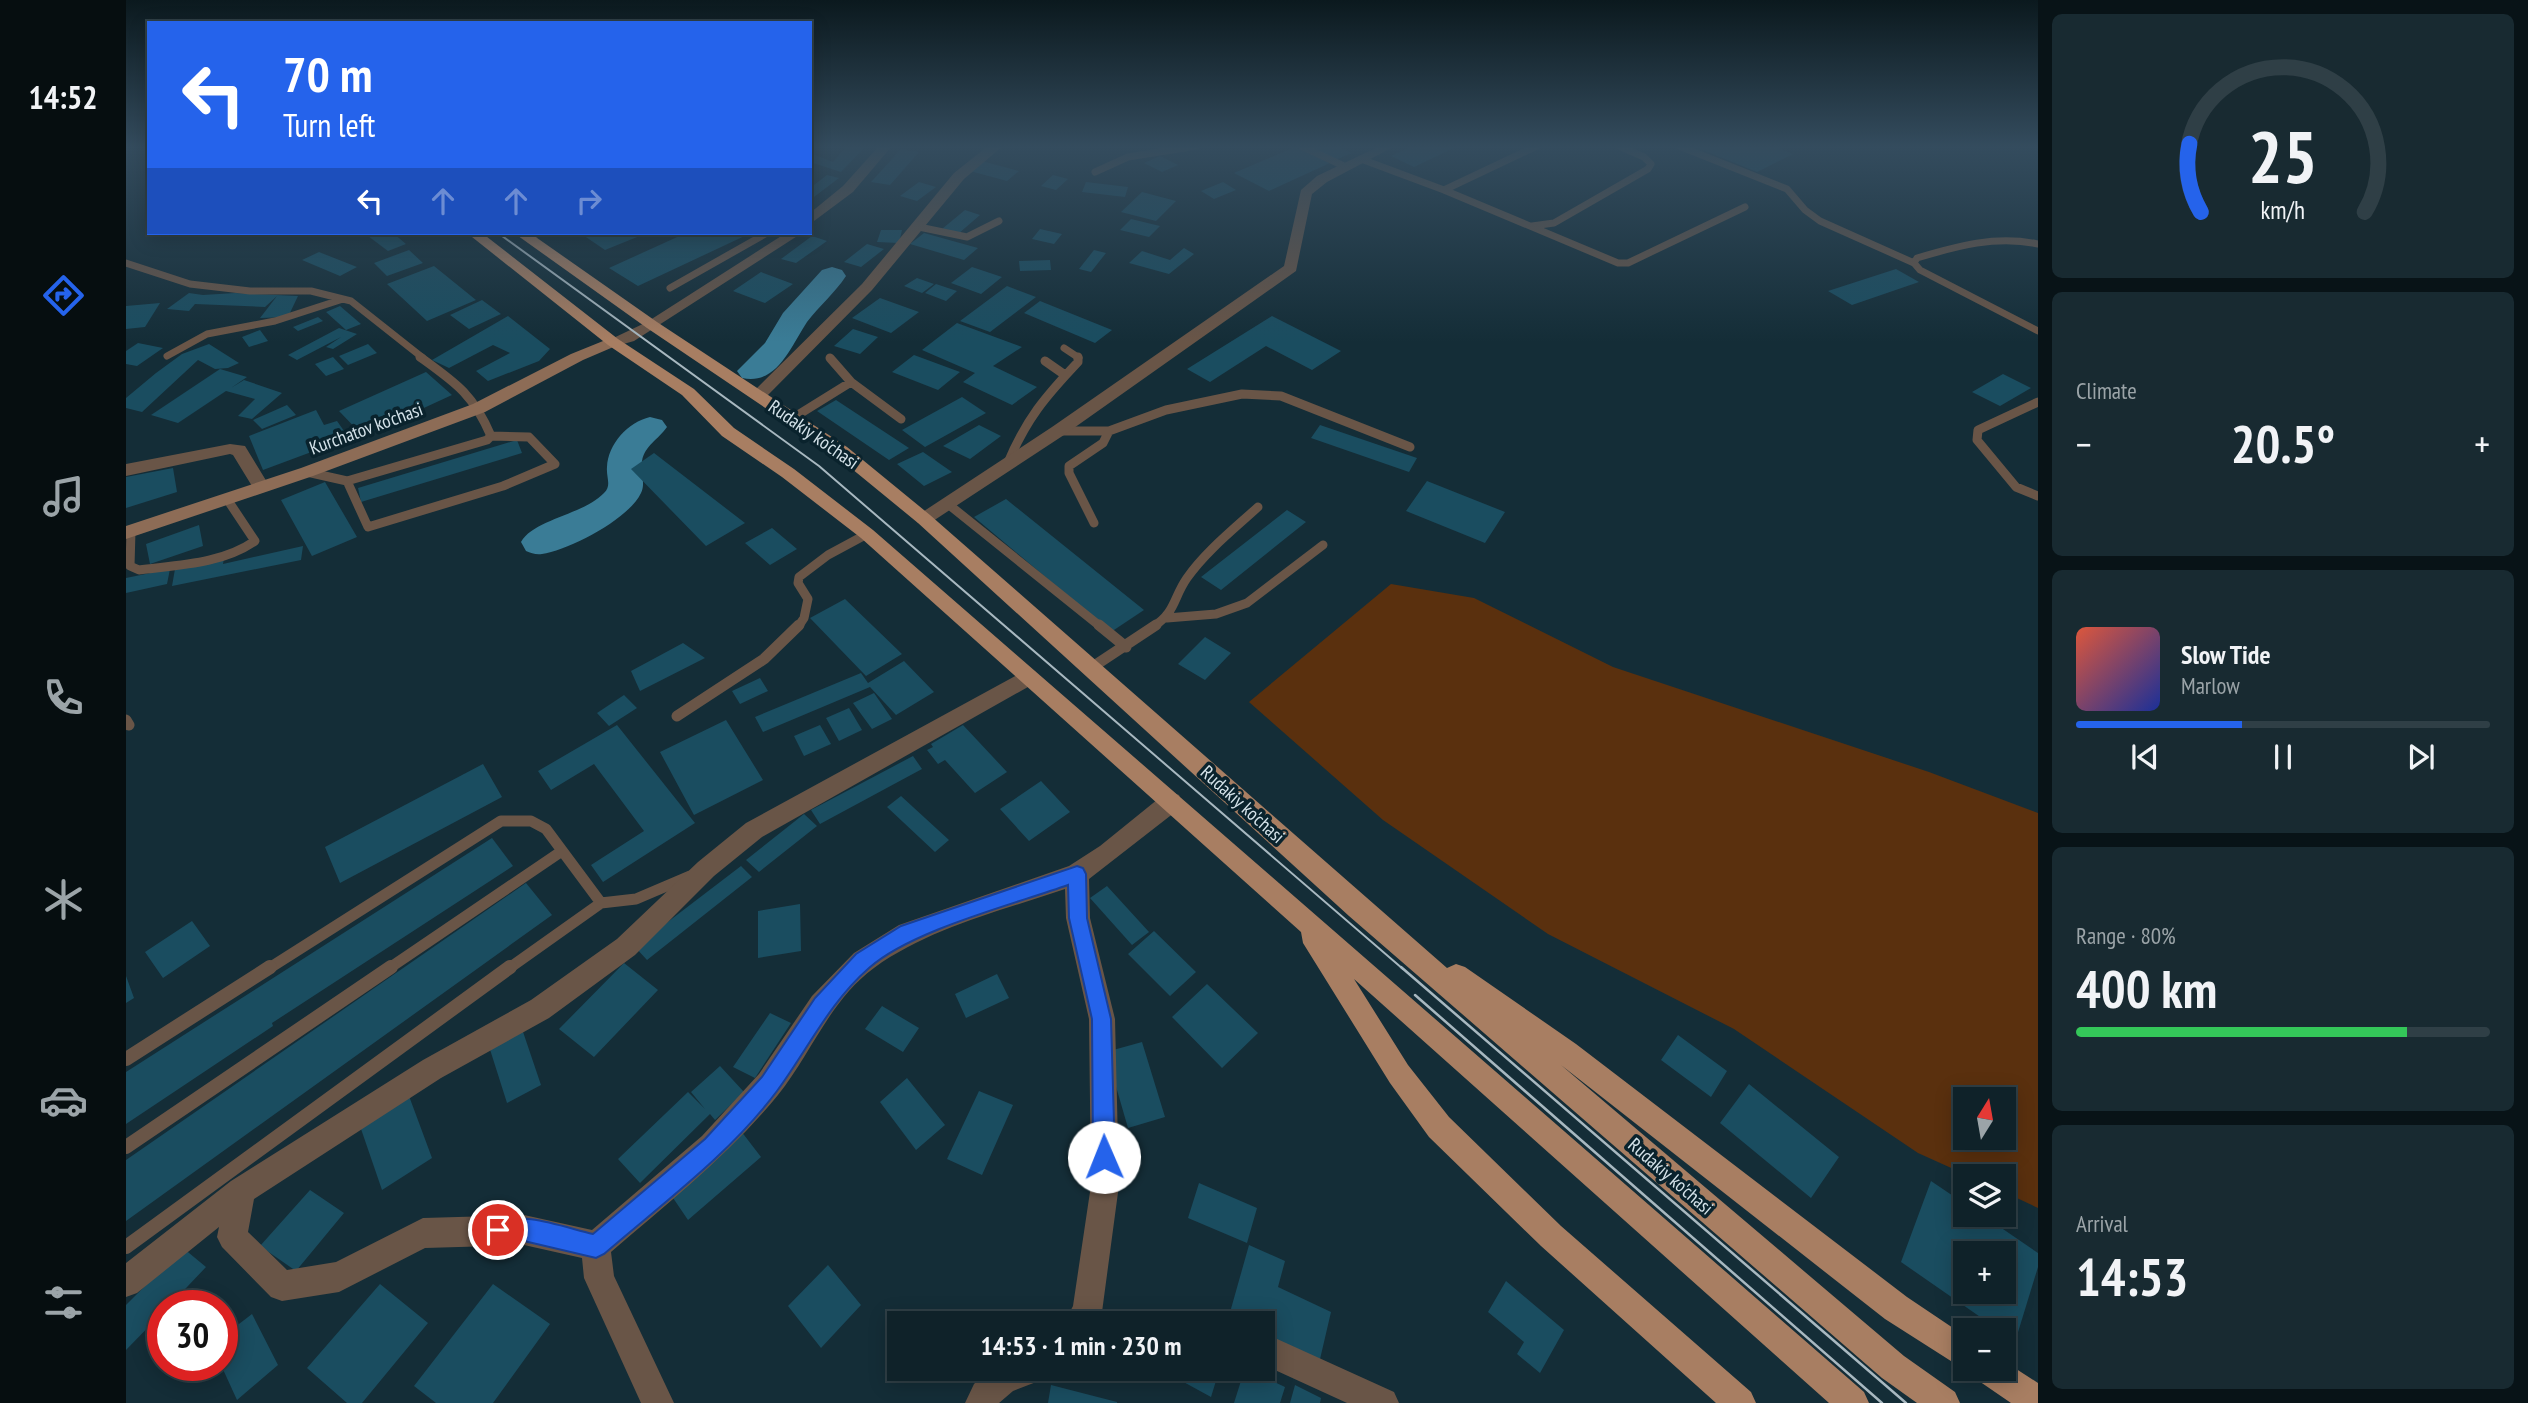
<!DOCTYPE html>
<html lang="en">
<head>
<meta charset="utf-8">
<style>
  :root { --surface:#0f2229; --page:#182a31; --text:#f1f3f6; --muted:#9ba4a8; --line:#2f3f46; --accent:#2563eb }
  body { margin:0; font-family:"PT Sans Narrow",sans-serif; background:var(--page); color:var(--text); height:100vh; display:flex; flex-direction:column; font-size:26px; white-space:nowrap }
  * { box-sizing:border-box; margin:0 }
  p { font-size:23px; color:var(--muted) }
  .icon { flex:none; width:38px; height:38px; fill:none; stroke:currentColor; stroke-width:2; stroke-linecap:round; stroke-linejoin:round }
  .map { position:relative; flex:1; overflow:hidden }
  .panel { display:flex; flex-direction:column; gap:14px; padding:14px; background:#081317; width:490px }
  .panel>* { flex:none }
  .hud { position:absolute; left:21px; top:21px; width:665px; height:214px; border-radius:0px; box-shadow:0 4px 18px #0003,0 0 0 2px var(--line); background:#2563eb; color:#fff; overflow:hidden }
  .needle { width:46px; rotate:11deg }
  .buttons { position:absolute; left:1827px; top:1087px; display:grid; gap:14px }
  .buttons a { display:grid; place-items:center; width:63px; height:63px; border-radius:0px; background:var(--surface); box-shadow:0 4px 18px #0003,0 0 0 2px var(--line); font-size:35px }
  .speed { position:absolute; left:21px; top:1290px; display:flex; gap:14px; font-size:35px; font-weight:700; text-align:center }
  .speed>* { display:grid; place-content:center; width:91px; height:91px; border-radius:50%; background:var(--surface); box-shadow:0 4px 18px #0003,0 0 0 2px var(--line); line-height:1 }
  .speed .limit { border:10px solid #d22; background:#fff; color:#111 }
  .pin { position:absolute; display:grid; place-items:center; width:60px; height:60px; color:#fff; margin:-30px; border:4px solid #fff; border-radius:50%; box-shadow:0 2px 7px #0007 }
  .me { position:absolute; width:77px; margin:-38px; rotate:359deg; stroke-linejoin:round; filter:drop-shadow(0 0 5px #0008) }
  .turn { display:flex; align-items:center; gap:24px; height:147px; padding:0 21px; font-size:32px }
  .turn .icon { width:91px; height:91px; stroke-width:2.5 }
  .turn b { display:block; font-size:49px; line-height:60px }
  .lanes { display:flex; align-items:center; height:66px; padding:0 21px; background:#0003; justify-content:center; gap:35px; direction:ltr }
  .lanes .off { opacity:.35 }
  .big { font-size:52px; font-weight:800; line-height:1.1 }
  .panel .widget { flex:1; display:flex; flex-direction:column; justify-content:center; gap:10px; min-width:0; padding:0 24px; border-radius:10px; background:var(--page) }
  .panel .dial { align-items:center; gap:0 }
  .dial svg { height:182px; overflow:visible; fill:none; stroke:var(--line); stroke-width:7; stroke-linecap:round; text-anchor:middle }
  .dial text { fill:var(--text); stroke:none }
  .song { display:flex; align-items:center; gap:21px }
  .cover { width:84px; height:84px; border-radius:10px; background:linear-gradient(135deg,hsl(10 70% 55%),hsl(230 70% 35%)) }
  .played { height:7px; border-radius:4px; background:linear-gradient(90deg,var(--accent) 40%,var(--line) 40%) }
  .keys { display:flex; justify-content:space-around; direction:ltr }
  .heat { display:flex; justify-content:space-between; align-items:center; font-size:38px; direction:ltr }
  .charge { height:10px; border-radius:5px; background:linear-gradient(90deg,#34c759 80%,var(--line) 0) }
  .trip { position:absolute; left:761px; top:1311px; width:388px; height:70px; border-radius:0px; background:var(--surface); box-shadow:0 4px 18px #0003,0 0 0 2px var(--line); font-weight:800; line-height:70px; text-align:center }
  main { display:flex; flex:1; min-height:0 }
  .tab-bar { display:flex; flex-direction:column; width:126px; justify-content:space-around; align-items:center; background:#060e10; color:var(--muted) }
  .tab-bar .icon { width:49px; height:49px }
  .tab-bar .selected { color:var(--accent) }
  .tab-bar b { font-size:32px; color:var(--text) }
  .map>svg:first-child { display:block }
  .green { fill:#5a300e; fill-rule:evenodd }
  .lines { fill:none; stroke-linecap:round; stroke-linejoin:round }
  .river { fill:#3a7c96; fill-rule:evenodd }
  .building { fill:#1a4d60; fill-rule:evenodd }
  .lane-far3 { stroke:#695547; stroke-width:7 }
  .lane-far2 { stroke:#695547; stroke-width:9 }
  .lane-far1 { stroke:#695547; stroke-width:11 }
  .lane { stroke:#695547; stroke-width:14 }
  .street { fill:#695547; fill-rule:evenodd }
  .secondary { fill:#8d6c56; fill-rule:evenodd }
  .primary { fill:#a87e62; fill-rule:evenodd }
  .tram-far1 { stroke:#a8b8c0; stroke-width:2 }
  .tram { stroke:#a8b8c0; stroke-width:2.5 }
  .route { fill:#2563eb; stroke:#184099; stroke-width:2 }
  .labels { text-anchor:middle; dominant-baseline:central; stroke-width:7; stroke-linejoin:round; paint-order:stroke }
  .street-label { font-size:19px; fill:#d5e3ea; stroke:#0a232d }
</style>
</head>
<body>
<main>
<nav class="tab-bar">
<b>14:52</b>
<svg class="icon selected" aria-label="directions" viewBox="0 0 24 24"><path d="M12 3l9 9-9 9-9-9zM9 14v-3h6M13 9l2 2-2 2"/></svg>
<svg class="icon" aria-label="music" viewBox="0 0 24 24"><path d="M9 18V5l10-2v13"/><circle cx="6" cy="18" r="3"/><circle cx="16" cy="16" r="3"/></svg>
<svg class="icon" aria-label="phone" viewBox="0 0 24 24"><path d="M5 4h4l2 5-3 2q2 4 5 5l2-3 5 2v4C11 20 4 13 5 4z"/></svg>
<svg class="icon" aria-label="climate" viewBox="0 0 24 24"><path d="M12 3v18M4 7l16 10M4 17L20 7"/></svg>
<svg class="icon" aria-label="car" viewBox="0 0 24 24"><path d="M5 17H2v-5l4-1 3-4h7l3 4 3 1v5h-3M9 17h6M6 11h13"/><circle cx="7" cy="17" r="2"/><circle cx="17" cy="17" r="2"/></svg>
<svg class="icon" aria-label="filters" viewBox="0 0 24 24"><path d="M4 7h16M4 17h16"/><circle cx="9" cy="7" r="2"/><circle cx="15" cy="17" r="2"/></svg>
</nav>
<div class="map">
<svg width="1912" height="1403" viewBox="0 0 1912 1403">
  <rect width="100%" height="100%" fill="#142d37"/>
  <!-- green -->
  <path class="green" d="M1265,584L1348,598L1487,667L1803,772L1912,813V1208L1878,1192V1176H1843L1792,1153L1608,1029L1422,934L1257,820L1123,702ZM1839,1099H1878V1138H1839Z"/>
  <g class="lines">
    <!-- river -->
    <path class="river" d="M706,267L716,270L720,276C709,293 693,306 681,322C665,346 651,386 616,378L611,371L639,343L657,313L696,270Z
      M524,417L536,420L541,427C532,440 519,445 516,461C514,472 520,483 515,493C503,519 443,550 416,554C410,555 405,553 400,551L395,542C408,519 457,515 478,493C486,486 480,477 481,467C482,444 502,422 524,417Z"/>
  </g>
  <!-- building -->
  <path class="building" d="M721,146H740L715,172L684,162V153L707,162Z
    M1180,146H1211L1226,153L1209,160Z
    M1287,146H1332L1288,167L1265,156Z
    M1567,146H1647L1667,154L1631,172Z
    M1169,147L1204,163L1143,191L1108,173Z
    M775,149L793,152L764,185L745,182Z
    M1034,156L1052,165L1036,172L1018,163Z
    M856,161L893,171L881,181L844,171Z
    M701,175L713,178L684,200V188Z
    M927,175L942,179L930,190L915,186Z
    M793,182L810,187L791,201L774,196Z
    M960,182L1002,187L999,197L956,192Z
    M1097,182L1110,190L1088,199L1075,191Z
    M1016,192L1050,201L1030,221L995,212Z
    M839,210L854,215L832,234L816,229Z
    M1005,219L1034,226L1023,237L994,230Z
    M914,229L936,234L928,244L906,239Z
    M755,230H776L773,243L751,242Z
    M238,233H267L280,244L262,251Z
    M454,233H521L479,250Z
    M560,233H625L512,286L483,268Z
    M798,233L852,248L838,260L784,244Z
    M686,236L701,241L670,263L655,259Z
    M741,244L758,249L735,267L718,262Z
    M1058,248L1068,254L1043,274L1003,263L1016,251L1044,260Z
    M283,250L297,263L261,276L248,263Z
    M968,250L980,253L965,272L953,269Z
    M193,252L231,267L214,276L176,260Z
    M924,260L925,270L894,271L893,261Z
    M308,266L350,300L301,321L261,284Z
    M846,267L876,277L855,294L825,283Z
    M1770,269L1793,282L1726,305L1702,291Z
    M635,272L667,284L639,303L607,291Z
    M791,278L808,284L796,293L778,286Z
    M810,284L831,291L820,301L799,293Z
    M881,286L910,297L864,332L834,321Z
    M63,293L77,295L109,293L172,296L162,317L134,318L151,296L139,307L69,304L63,311L41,309Z
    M754,298L793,312L765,333L726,318Z
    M356,300L375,314L343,329L324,315Z
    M914,301L986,330L969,343L898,313Z
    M34,303L19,327L0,329V306Z
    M214,306L235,324L220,330L200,312Z
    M382,316L424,349L413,361L362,381L350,371L384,353L367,345L323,368L306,360Z
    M1146,316L1215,351L1186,370L1140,346L1084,382L1061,369Z
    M192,317L197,321L172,331L167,327Z
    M831,323L896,347L867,366L911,387L886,405L837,382L849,373L796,350Z
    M213,328L231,334L207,349L200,347L215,337L171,360L162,355Z
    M727,329L752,337L734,354L708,346Z
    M134,330L142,341L123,347L116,337Z
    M12,343L37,348L11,366L0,364V351Z
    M83,344L113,363L102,368L89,369L72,360L16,412L0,408V398L30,373L56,354Z
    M242,344L251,353L222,365L213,356Z
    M788,355L834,372L812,390L766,372Z
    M207,357L218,369L200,376L189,364Z
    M94,369L121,377L105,388L118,380L156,393L126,419L112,416L129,399L100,391L52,423L25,415Z
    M300,372L326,395L237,436L213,411Z
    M1877,374L1905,388L1874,406L1846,392Z
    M836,397L860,413L799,447L776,430Z
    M710,400L783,448L763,460L691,411Z
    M161,405L170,415L136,429L127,420Z
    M190,410L198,425L211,421L223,438L137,470L123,436Z
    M853,425L875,436L844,459L817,446Z
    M1194,425L1291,458L1283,472L1185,438Z
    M391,440L396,453L235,502L232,488Z
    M797,452L826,472L798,486L771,464Z
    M528,453L619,523L580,546L505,469Z
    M47,468L51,492L0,508V477Z
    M1301,481L1379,512L1359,543L1280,511Z
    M199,482L231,537L186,556L155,500Z
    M880,499L1018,610L985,632L848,517Z
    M1161,510L1180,522L1095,590L1075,577Z
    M73,525L77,546L24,564L20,544Z
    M646,528L671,549L644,565L619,543Z
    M177,546L175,560L46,586L49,569L98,558L97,564Z
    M44,569L41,584L0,593V578Z
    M719,599L776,654L740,676L684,618Z
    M1079,637L1105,653L1079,680L1052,664Z
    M557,643L579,658L514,691L505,671Z
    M778,661L808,692L770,715L744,687L637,732L629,717L735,673L742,683Z
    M634,678L642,691L614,704L606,691Z
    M748,693L766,719L746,729L727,703Z
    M498,695L511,708L483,726L471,713Z
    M723,708L736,730L713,741L700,718Z
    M600,720L637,780L568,815L534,752Z
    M491,725L569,823L477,882L465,865L518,831L468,764L425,790L412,771Z
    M694,725L705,744L678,756L668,736Z
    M837,725L881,772L849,793L819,760L812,764L801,750L807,747L805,744Z
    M787,756L796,769L694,824L685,810Z
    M357,764L376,797L214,883L199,847Z
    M915,781L944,812L903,841L874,809Z
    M775,796L823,840L809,852L761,807Z
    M678,814L691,826L633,872L620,860Z
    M366,838L387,866L146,1023L147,1026L0,1124V1072Z
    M615,866L626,877L521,960L509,947Z
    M400,883L426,915L0,1221V1160Z
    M981,886L1023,932L1006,945L964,898Z
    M674,904L675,951L632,958V911Z
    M66,921L84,946L37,978L19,952Z
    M1028,931L1070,972L1044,996L1002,954Z
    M498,963L532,990L468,1057L433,1029Z
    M871,974L883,998L840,1018L829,994Z
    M0,976L8,998L0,1003Z
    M1081,984L1132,1033L1096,1068L1046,1017Z
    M756,1006L793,1028L777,1052L739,1029Z
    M644,1013L665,1023L629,1078L607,1067Z
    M394,1023L415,1085L381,1103L361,1040Z
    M1552,1035L1601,1071L1585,1097L1535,1060Z
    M1016,1042L1039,1117L1002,1128L980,1052Z
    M594,1066L618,1092L589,1120L584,1114L514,1183L492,1159L562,1092L579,1109L565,1092Z
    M781,1078L819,1125L790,1150L754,1102Z
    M1623,1084L1713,1157L1685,1198L1594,1123Z
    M853,1091L887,1105L856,1175L821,1159Z
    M283,1096L306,1158L256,1190L234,1126Z
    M615,1131L635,1157L562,1220L543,1192Z
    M1805,1181L1839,1204V1214H1855L1912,1253V1267L1889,1342L1878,1334V1330H1873L1775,1262ZM1839,1253H1878V1292H1839Z
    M1073,1183L1131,1208L1121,1243L1062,1218Z
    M184,1190L218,1213L170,1271L134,1246Z
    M1123,1245L1159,1261L1152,1287L1205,1312L1191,1372L1138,1347V1323H1101Z
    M57,1248L80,1267L43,1306H37V1312L0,1350V1305Z
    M702,1265L735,1305L695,1348L662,1306Z
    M1380,1281L1438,1330L1414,1373L1391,1354L1398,1342L1362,1312Z
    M254,1284L302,1323L236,1403H221L181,1368Z
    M367,1284L424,1324L367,1403H310L288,1386Z
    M126,1314L152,1365L111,1400L95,1365L96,1337Z
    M1032,1368H1094L1085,1397Z
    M1119,1368L1159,1387L1154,1403H1108Z
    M925,1385L991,1402V1403H922Z
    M1169,1385L1195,1398L1194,1403H1164Z"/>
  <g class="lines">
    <!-- lane-far3 -->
    <path class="lane-far3" d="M1175,146L1220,167
      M1553,146L1661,189L1679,210L1694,221L1788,263
      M1235,159L1318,190L1492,263H1502L1619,207
      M969,172L1002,157L1071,146
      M1318,190L1411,146
      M1406,226L1428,223L1522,169L1525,164L1518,157L1493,146
      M793,227L841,237L873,221
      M402,237L413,233
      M1912,244C1870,235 1831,246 1791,258L1788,263L1794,270L1912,331
      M0,263L64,284L124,291H185L225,301L297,358
      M544,288L641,233
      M938,348L953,358
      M41,356L81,334L149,321L217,299"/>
    <!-- lane-far2 -->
    <path class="lane-far2" d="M704,358L725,382
      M919,361L939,375
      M1912,402L1852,430L1851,440L1890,487L1912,496
      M667,418L725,382L775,419
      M932,431H983L1040,410L1116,394L1155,396L1284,447
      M881,465C900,419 919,397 952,362V357
      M181,472L221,481L361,440L365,436C347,394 330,383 294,357
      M221,481L242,527L377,486L429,464L403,437L365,436
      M822,504L975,627
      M968,523L943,473V466L977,443L983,431
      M5,531L4,566L13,570C52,565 96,564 129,541L101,499
      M1041,618L1090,614L1121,603L1197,545
      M672,627L678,618L682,599L672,583L673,577L702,555L741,534
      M1027,627C1050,612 1047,598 1061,578C1080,551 1108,529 1132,507"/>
    <!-- lane-far1 -->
    <path class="lane-far1" d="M973,625L1000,647
      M965,668L1030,625
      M551,716L638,659L673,625
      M0,720L3,725
      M142,969L375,821H405L420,829L475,903
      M262,969L436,851
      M382,969L475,903L510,899L564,876"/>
    <!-- lane -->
    <path class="lane" d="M0,1059L144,967
      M0,1147L265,967
      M0,1247L384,967"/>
    <!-- street -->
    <path class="street" d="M753,146H766L727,192L684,224V213L717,186Z
      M862,146H877L838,179L746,290L639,398H627L625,395L627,392L736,284L828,173Z
      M1254,146H1269L1201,182L1186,194L1170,271L938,435L804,523H792L789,519L792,515L926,427L1158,266L1175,190L1191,176Z
      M660,233H676L508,341L487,347L479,342L521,322Z
      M104,444L119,446L144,487L141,491H129L107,455L104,454L0,476V464Z
      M902,669L909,671L912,677L909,683L636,837L588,876L509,955L423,1018L315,1078L128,1199L122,1232L161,1270L210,1262L297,1218L398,1215L466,1230L576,1136L633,1074L686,996L728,953L773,925L943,866L974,846L1037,795L1045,792L1053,795L1056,802L1053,809L963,879L964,918L989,1019L993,1185L976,1312L972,1323H938L947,1306L965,1185L963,1019L940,918L939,889C875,911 803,928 748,968C704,1000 685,1054 652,1095C604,1154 543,1202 485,1252L488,1276L548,1403H515L458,1278L456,1258L398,1245L299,1248L213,1292L156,1301L145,1297L96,1247L91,1237L93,1227L11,1293L0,1297V1263L105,1181L297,1060L405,1000L491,939L572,862L620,823Z
      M1138,1333L1268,1392L1273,1403H1221L1138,1365Z
      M865,1368H923L918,1379L887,1391L873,1403H839L848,1384Z"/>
    <!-- secondary -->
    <path class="secondary" d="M487,337L495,342L492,345L457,360L359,412L187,476L0,539V526L175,468L347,404L445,354Z"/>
    <!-- primary -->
    <path class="primary" d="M341,233H356L492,339L568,389L608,428L668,469L747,530L1738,1392L1743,1403H1703L1228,979L1282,1065L1323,1117L1435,1226L1625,1392L1630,1403H1590L1415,1246L1303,1137L1264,1083L1177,943L1175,932L735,538L656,477L596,436L556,395L482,345Z
      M388,233H404L531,322L721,447L804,515L1321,968L1330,964L1339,967L1450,1044L1781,1297L1839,1336V1368H1842L1839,1370L1759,1319L1435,1065L1778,1356L1829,1392L1834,1403H1791L1756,1378L1223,916L792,523L709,455L521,328Z
      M1878,1361L1912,1383V1403H1885L1850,1379L1845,1368H1878Z"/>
    <!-- tram-far1 -->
    <path class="tram-far1" d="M372,233L693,466L1277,969"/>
    <!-- tram -->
    <path class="tram" d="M1275,967L1780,1403
      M1289,995L1756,1403"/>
  </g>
  <!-- sky -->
  <linearGradient id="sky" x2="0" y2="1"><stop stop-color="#0b191e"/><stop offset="0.43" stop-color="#344c5e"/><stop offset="1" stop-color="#344c5e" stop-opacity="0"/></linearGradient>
  <rect width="1912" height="342" fill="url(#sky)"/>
  <!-- route -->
  <path class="route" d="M951,866L957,868L960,874L961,918L985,1019L989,1157L986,1165L978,1168L971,1165L967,1157L966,1019L943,918L942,885C886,905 786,930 743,968C703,1003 682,1049 651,1091C604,1154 537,1203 478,1254L470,1258L398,1241L372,1242L365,1238L361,1230L365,1223C395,1210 437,1227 467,1234L579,1139L636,1077L689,998L730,954L775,926Z"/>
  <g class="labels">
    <!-- street labels -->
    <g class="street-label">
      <text transform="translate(240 428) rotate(-20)">Kurchatov ko'chasi</text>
      <text transform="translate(688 434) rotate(35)">Rudakiy ko'chasi</text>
      <text transform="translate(1117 804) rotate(42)">Rudakiy ko'chasi</text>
      <text transform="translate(1545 1176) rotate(41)">Rudakiy ko'chasi</text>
    </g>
  </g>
</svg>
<div class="buttons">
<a><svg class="needle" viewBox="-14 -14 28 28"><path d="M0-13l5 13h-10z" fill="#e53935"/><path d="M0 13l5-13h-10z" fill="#9ba4a8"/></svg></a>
<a><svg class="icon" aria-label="layers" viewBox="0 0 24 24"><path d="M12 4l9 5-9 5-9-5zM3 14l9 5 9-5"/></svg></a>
<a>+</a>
<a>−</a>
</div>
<div class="speed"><div class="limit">30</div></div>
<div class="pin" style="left:372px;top:1230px;background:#d93025"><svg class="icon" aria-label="arrive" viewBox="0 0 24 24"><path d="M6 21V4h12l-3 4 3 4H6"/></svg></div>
<svg class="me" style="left:978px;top:1157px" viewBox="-20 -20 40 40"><circle r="19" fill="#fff"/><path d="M0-13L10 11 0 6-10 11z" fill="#2563eb"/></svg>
<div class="trip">14:53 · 1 min · 230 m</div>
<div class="hud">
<div class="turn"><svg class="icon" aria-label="left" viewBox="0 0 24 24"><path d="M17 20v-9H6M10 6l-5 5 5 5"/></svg><div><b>70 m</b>Turn left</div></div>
<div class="lanes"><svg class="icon" aria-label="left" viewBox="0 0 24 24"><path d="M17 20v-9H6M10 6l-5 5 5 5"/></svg><svg class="icon off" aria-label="ahead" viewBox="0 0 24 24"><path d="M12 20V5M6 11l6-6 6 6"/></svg><svg class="icon off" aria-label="ahead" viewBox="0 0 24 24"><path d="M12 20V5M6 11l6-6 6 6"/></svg><svg class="icon off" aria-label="right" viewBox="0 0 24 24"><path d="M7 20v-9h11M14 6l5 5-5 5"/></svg></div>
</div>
</div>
<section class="panel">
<div class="widget dial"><svg viewBox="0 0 100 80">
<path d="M14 69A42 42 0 1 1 86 69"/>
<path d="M14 69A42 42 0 0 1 9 39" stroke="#2563eb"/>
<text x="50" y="56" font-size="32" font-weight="700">25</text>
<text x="50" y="72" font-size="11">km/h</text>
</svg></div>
<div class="widget"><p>Climate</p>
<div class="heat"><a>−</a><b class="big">20.5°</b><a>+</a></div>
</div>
<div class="widget">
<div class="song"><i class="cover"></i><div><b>Slow Tide</b><p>Marlow</p></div></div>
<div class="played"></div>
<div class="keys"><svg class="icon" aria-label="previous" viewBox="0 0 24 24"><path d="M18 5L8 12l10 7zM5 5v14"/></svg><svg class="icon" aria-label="pause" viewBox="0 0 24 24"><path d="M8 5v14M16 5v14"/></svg><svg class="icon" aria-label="next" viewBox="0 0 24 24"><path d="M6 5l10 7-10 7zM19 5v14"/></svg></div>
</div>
<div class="widget"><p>Range · 80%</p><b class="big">400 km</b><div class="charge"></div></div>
<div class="widget"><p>Arrival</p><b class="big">14:53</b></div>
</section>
</main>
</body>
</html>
